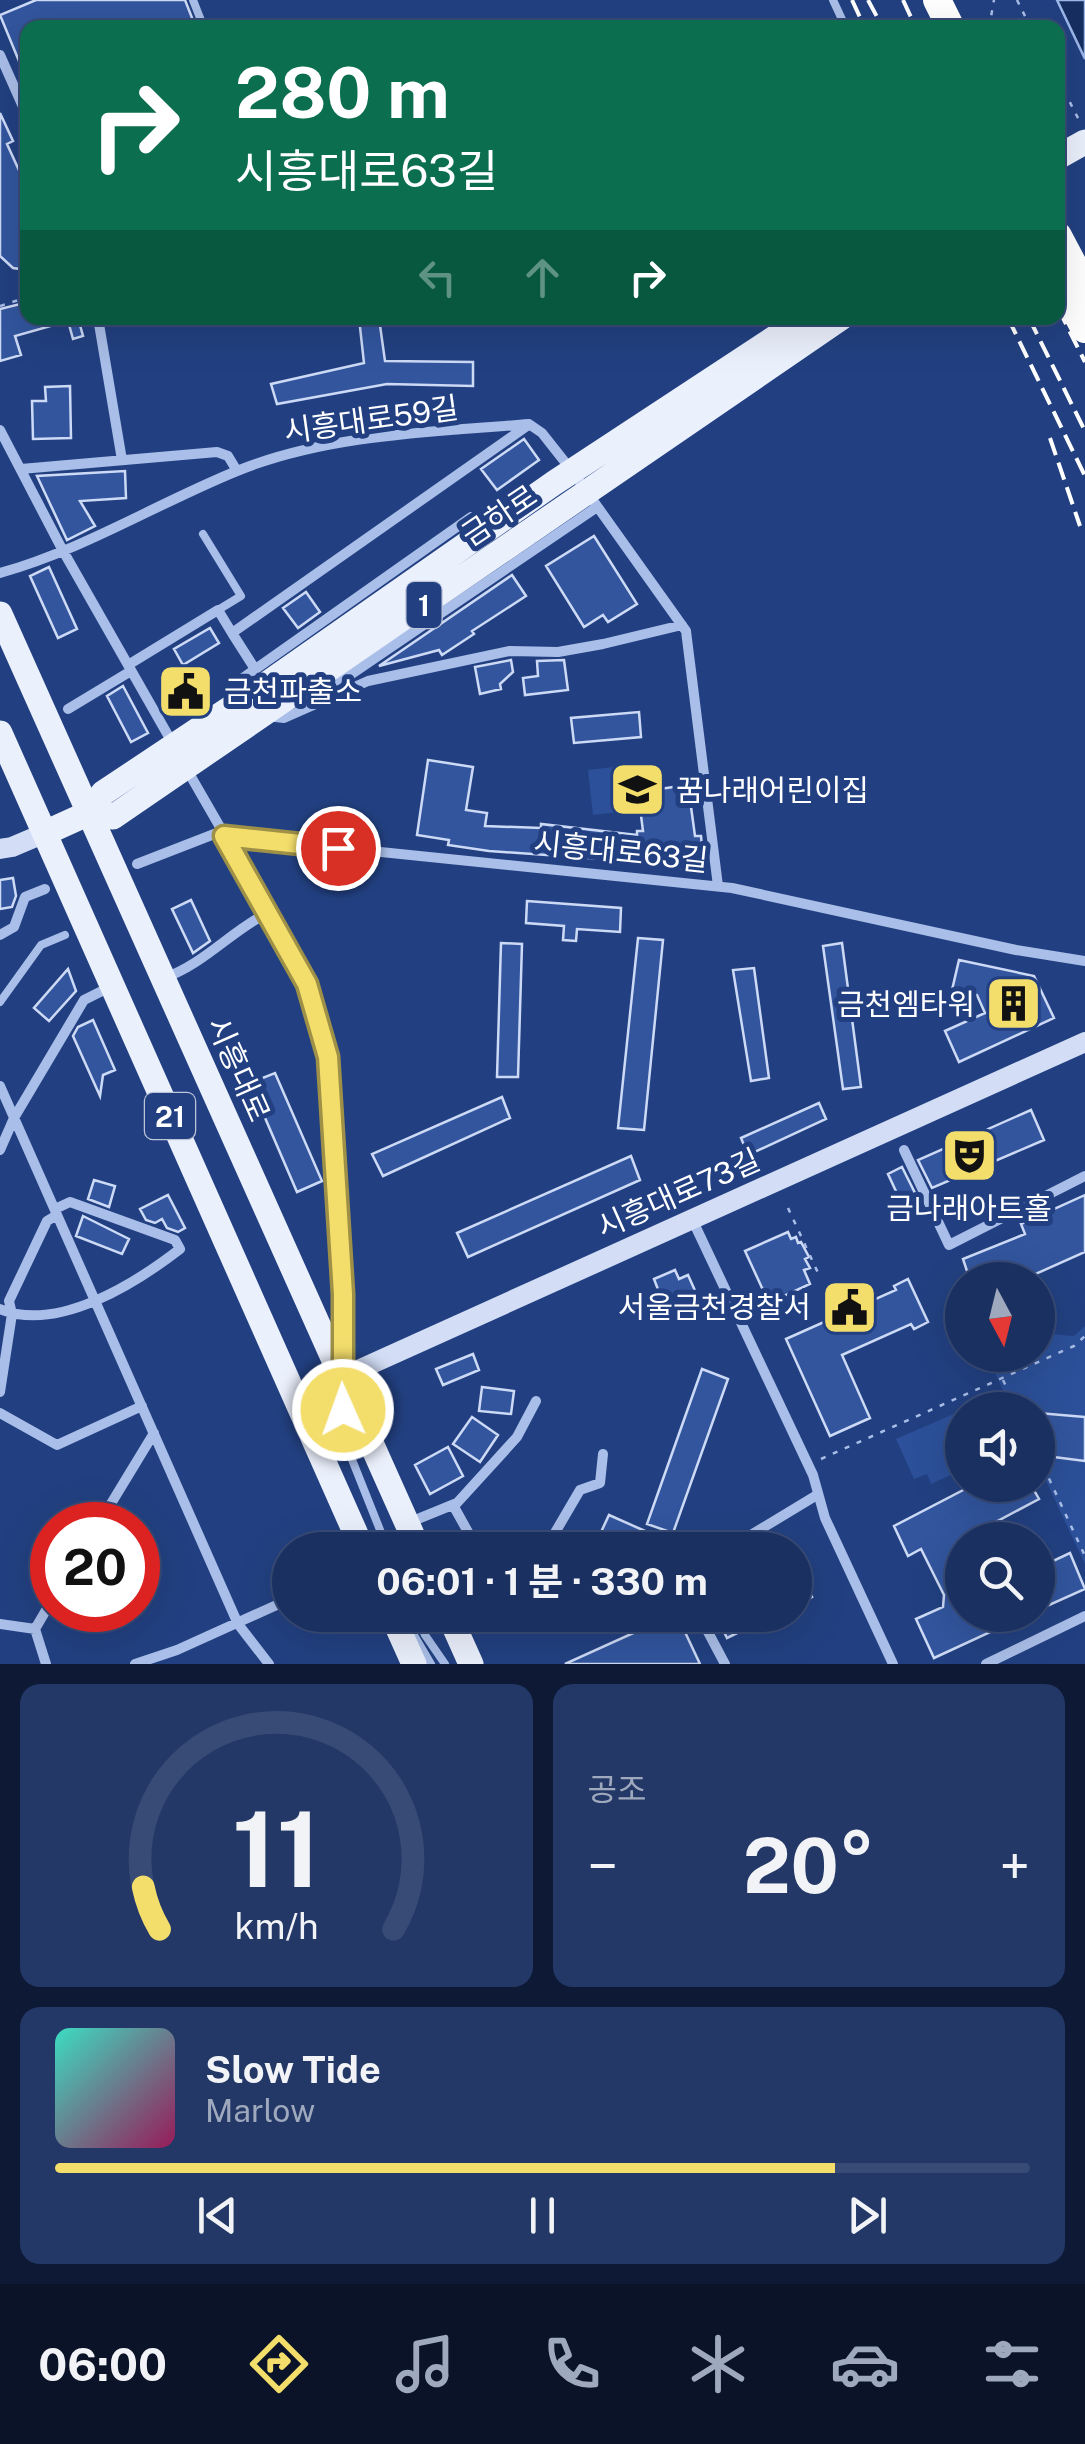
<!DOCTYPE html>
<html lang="ko">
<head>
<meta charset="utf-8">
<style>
  :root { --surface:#1a3061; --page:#233867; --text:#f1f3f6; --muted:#9fa9bd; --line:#384b76; --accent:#f3dd6b }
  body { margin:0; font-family:"Public Sans","Noto Sans KR",sans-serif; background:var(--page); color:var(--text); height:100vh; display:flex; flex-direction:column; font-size:38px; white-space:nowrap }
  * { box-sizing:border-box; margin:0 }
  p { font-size:32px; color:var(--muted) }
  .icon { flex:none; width:55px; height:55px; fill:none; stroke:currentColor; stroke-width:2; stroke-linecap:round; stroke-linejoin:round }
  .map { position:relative; height:1664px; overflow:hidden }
  .side { display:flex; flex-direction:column; gap:20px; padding:20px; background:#0e1a35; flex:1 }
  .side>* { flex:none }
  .banner { position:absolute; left:20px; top:20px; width:1045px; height:305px; border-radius:20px; box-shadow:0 10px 40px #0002,0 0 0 2px var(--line); background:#0b6e4f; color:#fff; overflow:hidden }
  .needle { width:65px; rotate:173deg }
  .tools { position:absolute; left:945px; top:1262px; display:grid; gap:20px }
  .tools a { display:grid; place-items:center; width:110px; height:110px; border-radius:50%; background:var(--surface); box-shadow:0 10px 40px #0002,0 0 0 2px var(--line); font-size:50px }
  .speed { position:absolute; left:30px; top:1502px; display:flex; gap:20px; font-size:50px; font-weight:700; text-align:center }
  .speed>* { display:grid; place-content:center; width:130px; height:130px; border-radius:50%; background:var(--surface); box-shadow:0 10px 40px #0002,0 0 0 2px var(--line); line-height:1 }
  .speed .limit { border:15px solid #d22; background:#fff; color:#111 }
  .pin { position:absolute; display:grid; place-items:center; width:85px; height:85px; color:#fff; margin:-42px; border:5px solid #fff; border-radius:50%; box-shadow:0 2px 10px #0007 }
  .me { position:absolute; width:110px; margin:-55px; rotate:358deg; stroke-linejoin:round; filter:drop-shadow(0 0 8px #0008) }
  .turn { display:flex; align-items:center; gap:35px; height:210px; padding:0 50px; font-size:45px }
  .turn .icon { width:130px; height:130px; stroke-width:2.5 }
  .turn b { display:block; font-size:70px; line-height:85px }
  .lanes { display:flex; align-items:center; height:95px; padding:0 50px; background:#0003; justify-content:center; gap:50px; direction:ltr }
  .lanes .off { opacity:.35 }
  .big { font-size:75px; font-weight:700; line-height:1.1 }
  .side .tile { flex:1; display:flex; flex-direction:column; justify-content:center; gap:15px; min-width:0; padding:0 35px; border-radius:20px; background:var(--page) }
  .side .dial { align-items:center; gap:0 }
  .dial svg { height:260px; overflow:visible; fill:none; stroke:var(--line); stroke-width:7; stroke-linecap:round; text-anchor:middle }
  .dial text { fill:var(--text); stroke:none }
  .song { display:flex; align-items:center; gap:30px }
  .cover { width:120px; height:120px; border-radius:15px; background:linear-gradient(135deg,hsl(170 70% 55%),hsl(330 70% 35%)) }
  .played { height:10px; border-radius:5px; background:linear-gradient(90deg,var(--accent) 80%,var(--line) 80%) }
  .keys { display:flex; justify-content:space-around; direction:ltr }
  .heat { display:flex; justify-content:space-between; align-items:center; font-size:55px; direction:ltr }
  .side .tiles { flex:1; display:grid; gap:20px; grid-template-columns:1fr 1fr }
  .tile:last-child { grid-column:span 2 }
  .trip { position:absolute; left:272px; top:1532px; width:540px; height:100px; border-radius:50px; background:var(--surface); box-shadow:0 10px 40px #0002,0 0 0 2px var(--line); font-weight:700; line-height:100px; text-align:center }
  .tabs { display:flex; height:160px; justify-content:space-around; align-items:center; background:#0a1327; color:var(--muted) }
  .tabs .icon { width:70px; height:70px }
  .tabs .current { color:var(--accent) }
  .tabs b { font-size:45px; color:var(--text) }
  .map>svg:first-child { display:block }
  .green { fill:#2c5099 }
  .water { fill:#172e61; stroke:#9db7e9; stroke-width:2.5 }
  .building { fill:#32559e; stroke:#cddaf6; stroke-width:2.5 }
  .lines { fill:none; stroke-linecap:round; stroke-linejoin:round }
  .path { stroke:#a9bee8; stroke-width:2.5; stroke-dasharray:5 8; stroke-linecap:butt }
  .lane { stroke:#a9bee8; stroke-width:8 }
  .street { stroke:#a9bee8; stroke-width:10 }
  .secondary { stroke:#d3def6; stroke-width:20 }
  .primary { stroke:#ebf0fd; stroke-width:25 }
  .highway { stroke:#fff; stroke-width:28 }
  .rail { stroke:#fff; stroke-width:4; stroke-dasharray:18 8; stroke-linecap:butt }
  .highway-bridge { stroke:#fff; stroke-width:28 }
  .route-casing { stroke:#9e9046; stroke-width:25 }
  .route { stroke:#f3dd6b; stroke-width:18 }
  .labels { text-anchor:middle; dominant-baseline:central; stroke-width:10; stroke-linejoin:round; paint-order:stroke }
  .shield { fill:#224081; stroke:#bdc6d9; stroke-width:2.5 }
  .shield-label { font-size:28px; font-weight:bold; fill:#fff }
  .street-label { font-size:30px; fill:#fff; stroke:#224081 }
  .poi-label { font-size:30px; fill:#fff; stroke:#224081; text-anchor:start }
</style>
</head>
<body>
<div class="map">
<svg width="1085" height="1664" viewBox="0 0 1085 1664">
  <rect width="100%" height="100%" fill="#224081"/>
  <!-- green -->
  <path class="green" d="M630,765L635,810L593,815L588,770Z
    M1085,1326V1564L1038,1464V1410H1012L987,1355H1038V1333L1074,1336Z
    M1000,1394L1007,1410H962V1470L931,1484L927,1474L914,1479L896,1439Z"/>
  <!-- water -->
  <path class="water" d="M1057,0H1085V59Z"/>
  <!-- building -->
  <path class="building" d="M36,0H185L196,28H28V83L0,15Z
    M0,113L13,141L7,144L28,190V270L13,268L0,256Z
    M28,302V318H78L83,336L73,339L68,321L15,336L21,355L0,361V309Z
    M359,318H379L385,361L473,362V386L387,384L277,404L271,384L364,363Z
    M70,386L71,438L33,439L32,401H46L45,387Z
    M524,439L539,460L497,490L481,469Z
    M125,471L126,498L80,501L95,526L67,540L37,476Z
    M594,536L637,604L608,622L603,615L584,627L546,566Z
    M49,567L77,629L58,638L30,576Z
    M512,575L526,596L472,631L474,634L442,655L439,650L379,666Z
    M306,592L320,612L298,628L283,608Z
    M210,628L219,643L183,665L174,649Z
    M511,660L513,672L500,684L501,689L480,694L475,667Z
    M564,660L568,690L525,695L523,678L538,676L537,661Z
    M123,686L148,733L131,742L107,696Z
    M639,712L641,737L574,743L571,718Z
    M428,760L473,767L466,810L487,813L485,826L541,828V824L637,835V831H643L638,792L688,785L695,836H701L704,868H663L662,855H631L630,861L489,851L448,845L449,840L417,835Z
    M13,878L16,896L12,907L0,909V880Z
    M191,900L210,941L193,953L172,909Z
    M527,901L621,908L620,932L577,929L576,941L563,940L564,926L526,923Z
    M638,938L663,940L644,1130L618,1128Z
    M501,943L522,944L518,1077H497Z
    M842,943L861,1087L843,1089L823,946Z
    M959,960L1034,976L1054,1018L959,1062L945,1031L985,1013L977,995L952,990Z
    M754,968L769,1078L751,1081L733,970Z
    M68,969L76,991L49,1021L34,1008Z
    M93,1020L115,1070L103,1075L100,1096L73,1036L78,1027Z
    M275,1073L322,1181L297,1192L250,1083Z
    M502,1097L510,1118L383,1176L372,1154Z
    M819,1103L826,1119L748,1155L741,1138Z
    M1031,1110L1044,1140L932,1188L918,1160Z
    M631,1156L640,1180L468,1257L457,1233Z
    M902,1167L916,1195L901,1202L888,1174Z
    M94,1180L115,1186L109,1207L88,1199Z
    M168,1195L185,1228L178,1232L167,1228L162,1219L155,1223L146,1220L140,1209Z
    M1085,1195V1252L1022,1280H970L963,1259L1025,1234L1021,1224Z
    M83,1216L129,1239L122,1254L76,1236Z
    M788,1232L791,1239L796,1237L798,1243L801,1242L809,1257L805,1259L810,1268L804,1270L810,1284L769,1303L745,1251Z
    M675,1270L679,1279L688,1275L701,1304L663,1319L652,1295L659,1292L654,1279Z
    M908,1279L928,1322L914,1329L911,1324L842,1355L870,1418L830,1436L786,1339L896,1290L894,1286Z
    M473,1354L479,1370L443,1385L436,1369Z
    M702,1369L728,1379L673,1533L647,1524Z
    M482,1387L514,1391L511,1414L479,1411Z
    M1038,1413L1085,1417V1461L1046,1456L1039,1452Z
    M472,1417L498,1435L480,1462L453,1444Z
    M448,1447L463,1476L430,1494L415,1465Z
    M973,1485H1031L1039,1499L962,1540V1615H1027L934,1658L916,1619L943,1607L944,1595L921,1549L908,1556L894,1526Z
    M609,1515L645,1531L638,1547L601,1532Z
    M1070,1553L1085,1589L1038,1610V1568Z
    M795,1566L812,1597L795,1606Z
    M673,1615H677L700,1664H565Z
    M716,1615H749L754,1625L727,1638Z"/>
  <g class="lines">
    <!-- path -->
    <path class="path" d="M1017,0L1031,28
      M989,28L994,0
      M1058,79L1080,122
      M0,306L28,297
      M788,1208L819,1275
      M1003,1380L1017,1410
      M1038,1455L1085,1556
      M821,1459L1074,1346L1085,1336"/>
    <!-- lane -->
    <path class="lane" d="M193,0L204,28
      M833,0L846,28
      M203,534L241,596L218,610
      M0,1002L41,945L65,935
      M342,1403L345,1442L388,1550
      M416,1615L425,1635L445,1664
      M411,1630L431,1664"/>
    <!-- street -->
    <path class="street" d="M0,55L28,118
      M98,318L122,460
      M0,430L62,549L173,744
      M21,469L217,452L228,456L237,471
      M0,573C83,550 158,503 237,471C328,434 433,432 529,424L542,433L572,471L686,631L718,886
      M232,633L255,669
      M128,665L218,610L232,633L527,426
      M325,692L597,507
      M234,700L240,680L471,517
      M68,709L131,671
      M267,716L284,718L368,681L510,651L558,652L603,644L682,625
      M186,768L269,912L307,984L317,1013L328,1057L343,1293L341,1356
      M224,836L732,888L1016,950L1085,961
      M137,864L222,831
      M0,935L14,927L25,897L45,889
      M164,978C204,964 231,931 269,912
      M0,1086L238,1624L269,1664
      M0,1150L14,1118L84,1000L112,986
      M904,1150L949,1245L1085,1176
      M692,1219L813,1475L825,1518L893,1664
      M0,1309C58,1333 136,1283 180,1249L175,1240L70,1202L55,1209
      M0,1392L12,1314L9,1301L47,1221L57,1215
      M0,1413L57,1445L142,1406
      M453,1505L478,1550
      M408,1523L457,1503L517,1437L536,1401
      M98,1525L154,1433
      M539,1550L546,1548L580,1490L600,1483L603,1454
      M726,1550L817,1495
      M699,1615L725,1664
      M0,1624L35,1629L52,1600
      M35,1629L46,1664
      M135,1664L177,1650L290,1599
      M986,1664L1085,1616"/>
    <!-- secondary -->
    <path class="secondary" d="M0,849L12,847L45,833
      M296,1398L1085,1042"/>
    <!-- primary -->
    <path class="primary" d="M1058,157L1085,142
      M0,614L419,1550
      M0,733L363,1550
      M89,813L113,817L841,318
      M45,833L89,813L103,793L268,683L554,483L805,318
      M392,1615L414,1664
      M449,1615L471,1664"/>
    <!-- highway -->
    <path class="highway" d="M937,0L951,28
      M1058,279L1085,329"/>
    <!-- rail -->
    <path class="rail" d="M852,0L865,28
      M868,0L883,28
      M903,0L916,28
      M1058,308L1085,362
      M1008,318L1085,476
      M1029,318L1085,431
      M1050,438L1080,526"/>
    <!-- highway-bridge -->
    <path class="highway-bridge" d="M1058,236L1085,287"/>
  </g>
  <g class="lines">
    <defs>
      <path id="route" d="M338,848L224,836L307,984L328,1057L343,1294V1410"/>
    </defs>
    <!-- route casing -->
    <use href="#route" class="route-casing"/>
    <!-- route -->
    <use href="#route" class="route"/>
  </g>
  <!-- icons -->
  <defs>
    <symbol id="civic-square" viewBox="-11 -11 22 22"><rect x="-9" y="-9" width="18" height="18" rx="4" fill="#f3dd6b" stroke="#224081"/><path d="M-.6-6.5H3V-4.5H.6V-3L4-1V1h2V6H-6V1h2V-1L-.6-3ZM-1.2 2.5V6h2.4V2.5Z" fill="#111"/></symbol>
    <symbol id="school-square" viewBox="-11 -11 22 22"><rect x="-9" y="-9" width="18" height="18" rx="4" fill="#f3dd6b" stroke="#224081"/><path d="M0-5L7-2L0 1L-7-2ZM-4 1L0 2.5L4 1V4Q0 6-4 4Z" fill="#111"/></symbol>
    <symbol id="building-square" viewBox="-11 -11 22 22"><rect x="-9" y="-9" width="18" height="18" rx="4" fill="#f3dd6b" stroke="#224081"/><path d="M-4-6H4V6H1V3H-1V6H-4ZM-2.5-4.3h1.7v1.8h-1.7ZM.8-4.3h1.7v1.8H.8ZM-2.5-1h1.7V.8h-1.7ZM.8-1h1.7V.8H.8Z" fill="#111"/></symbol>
    <symbol id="theatre-square" viewBox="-11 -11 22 22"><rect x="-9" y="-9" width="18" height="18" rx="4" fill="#f3dd6b" stroke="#224081"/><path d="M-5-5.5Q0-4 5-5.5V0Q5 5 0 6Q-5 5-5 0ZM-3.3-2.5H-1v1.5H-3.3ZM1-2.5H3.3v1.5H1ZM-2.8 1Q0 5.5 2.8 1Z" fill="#111"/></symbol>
  </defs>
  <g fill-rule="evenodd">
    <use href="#civic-square" x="154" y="660" width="63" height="63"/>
    <use href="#school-square" x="606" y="758" width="63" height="63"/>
    <use href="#building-square" x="982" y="972" width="63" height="63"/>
    <use href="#theatre-square" x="938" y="1124" width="63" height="63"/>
    <use href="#civic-square" x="818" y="1276" width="63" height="63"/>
  </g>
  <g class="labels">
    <!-- shield labels -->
    <g class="shield">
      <rect x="406.5" y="582" width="35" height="46" rx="8"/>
      <rect x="145" y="1093" width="50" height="46" rx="8"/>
    </g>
    <g class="shield-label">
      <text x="424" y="605">1</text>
      <text x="170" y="1116">21</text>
    </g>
    <!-- street labels -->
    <g class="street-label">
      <text transform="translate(371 419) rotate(-8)">시흥대로59길</text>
      <text transform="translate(499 515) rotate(-34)">금하로</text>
      <text transform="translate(621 851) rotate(6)">시흥대로63길</text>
      <text transform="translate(239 1069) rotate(66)">시흥대로</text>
      <text transform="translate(678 1193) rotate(-24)">시흥대로73길</text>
    </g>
    <!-- poi labels -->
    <g class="poi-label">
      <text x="224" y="691">금천파출소</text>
      <text x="676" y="790">꿈나래어린이집</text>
      <text x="975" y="1004" text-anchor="end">금천엠타워</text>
      <text x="969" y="1208" text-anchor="middle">금나래아트홀</text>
      <text x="811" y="1307" text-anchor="end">서울금천경찰서</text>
    </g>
  </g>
</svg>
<div class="tools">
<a><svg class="needle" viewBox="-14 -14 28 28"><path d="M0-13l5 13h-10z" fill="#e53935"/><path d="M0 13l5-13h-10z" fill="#9fa9bd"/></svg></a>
<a><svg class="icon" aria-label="sound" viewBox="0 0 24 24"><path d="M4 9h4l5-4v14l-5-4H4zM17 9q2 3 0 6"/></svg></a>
<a><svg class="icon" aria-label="search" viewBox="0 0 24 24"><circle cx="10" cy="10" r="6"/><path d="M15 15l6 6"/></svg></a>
</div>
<div class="speed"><div class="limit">20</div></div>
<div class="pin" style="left:338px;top:848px;background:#d93025"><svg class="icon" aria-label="arrive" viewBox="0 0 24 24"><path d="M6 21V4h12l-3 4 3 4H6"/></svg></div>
<svg class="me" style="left:343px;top:1410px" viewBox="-20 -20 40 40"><circle r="17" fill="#f3dd6b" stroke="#fff" stroke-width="3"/><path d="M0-11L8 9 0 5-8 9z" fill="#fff"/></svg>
<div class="trip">06:01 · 1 분 · 330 m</div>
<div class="banner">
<div class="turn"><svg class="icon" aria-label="right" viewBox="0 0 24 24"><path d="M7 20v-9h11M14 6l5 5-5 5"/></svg><div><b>280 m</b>시흥대로63길</div></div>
<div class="lanes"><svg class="icon off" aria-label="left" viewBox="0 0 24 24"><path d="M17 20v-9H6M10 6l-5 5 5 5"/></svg><svg class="icon off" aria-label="ahead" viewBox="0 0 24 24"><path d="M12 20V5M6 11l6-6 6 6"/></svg><svg class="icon" aria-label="right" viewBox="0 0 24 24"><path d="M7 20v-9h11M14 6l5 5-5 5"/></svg></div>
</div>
</div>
<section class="side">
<div class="tiles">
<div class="tile dial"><svg viewBox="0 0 100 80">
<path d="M14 69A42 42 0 1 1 86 69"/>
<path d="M14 69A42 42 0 0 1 9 56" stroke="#f3dd6b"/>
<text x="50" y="56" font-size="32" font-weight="700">11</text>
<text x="50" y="72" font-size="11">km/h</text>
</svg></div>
<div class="tile"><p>공조</p>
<div class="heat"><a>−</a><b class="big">20°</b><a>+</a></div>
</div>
<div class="tile">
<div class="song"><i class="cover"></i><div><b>Slow Tide</b><p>Marlow</p></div></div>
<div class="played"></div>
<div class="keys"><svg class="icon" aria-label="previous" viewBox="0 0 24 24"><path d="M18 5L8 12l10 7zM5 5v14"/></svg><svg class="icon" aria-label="pause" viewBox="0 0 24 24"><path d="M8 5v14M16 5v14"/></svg><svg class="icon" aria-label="next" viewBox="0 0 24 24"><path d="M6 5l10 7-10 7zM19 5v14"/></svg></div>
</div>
</div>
</section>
<nav class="tabs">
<b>06:00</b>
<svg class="icon current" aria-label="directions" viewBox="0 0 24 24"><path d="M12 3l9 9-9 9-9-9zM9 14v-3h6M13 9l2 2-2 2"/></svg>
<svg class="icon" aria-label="music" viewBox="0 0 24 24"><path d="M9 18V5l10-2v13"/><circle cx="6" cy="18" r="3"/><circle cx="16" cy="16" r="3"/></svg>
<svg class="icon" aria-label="phone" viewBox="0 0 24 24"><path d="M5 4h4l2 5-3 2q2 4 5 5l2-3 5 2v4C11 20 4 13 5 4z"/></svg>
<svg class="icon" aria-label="climate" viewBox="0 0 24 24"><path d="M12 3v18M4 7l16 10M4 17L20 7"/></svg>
<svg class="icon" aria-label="car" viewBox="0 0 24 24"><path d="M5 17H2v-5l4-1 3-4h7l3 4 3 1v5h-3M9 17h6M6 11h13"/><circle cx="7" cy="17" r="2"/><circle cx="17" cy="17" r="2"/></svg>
<svg class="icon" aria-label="filters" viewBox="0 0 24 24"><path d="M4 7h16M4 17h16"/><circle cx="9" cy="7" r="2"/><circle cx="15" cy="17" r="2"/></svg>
</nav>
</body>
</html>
